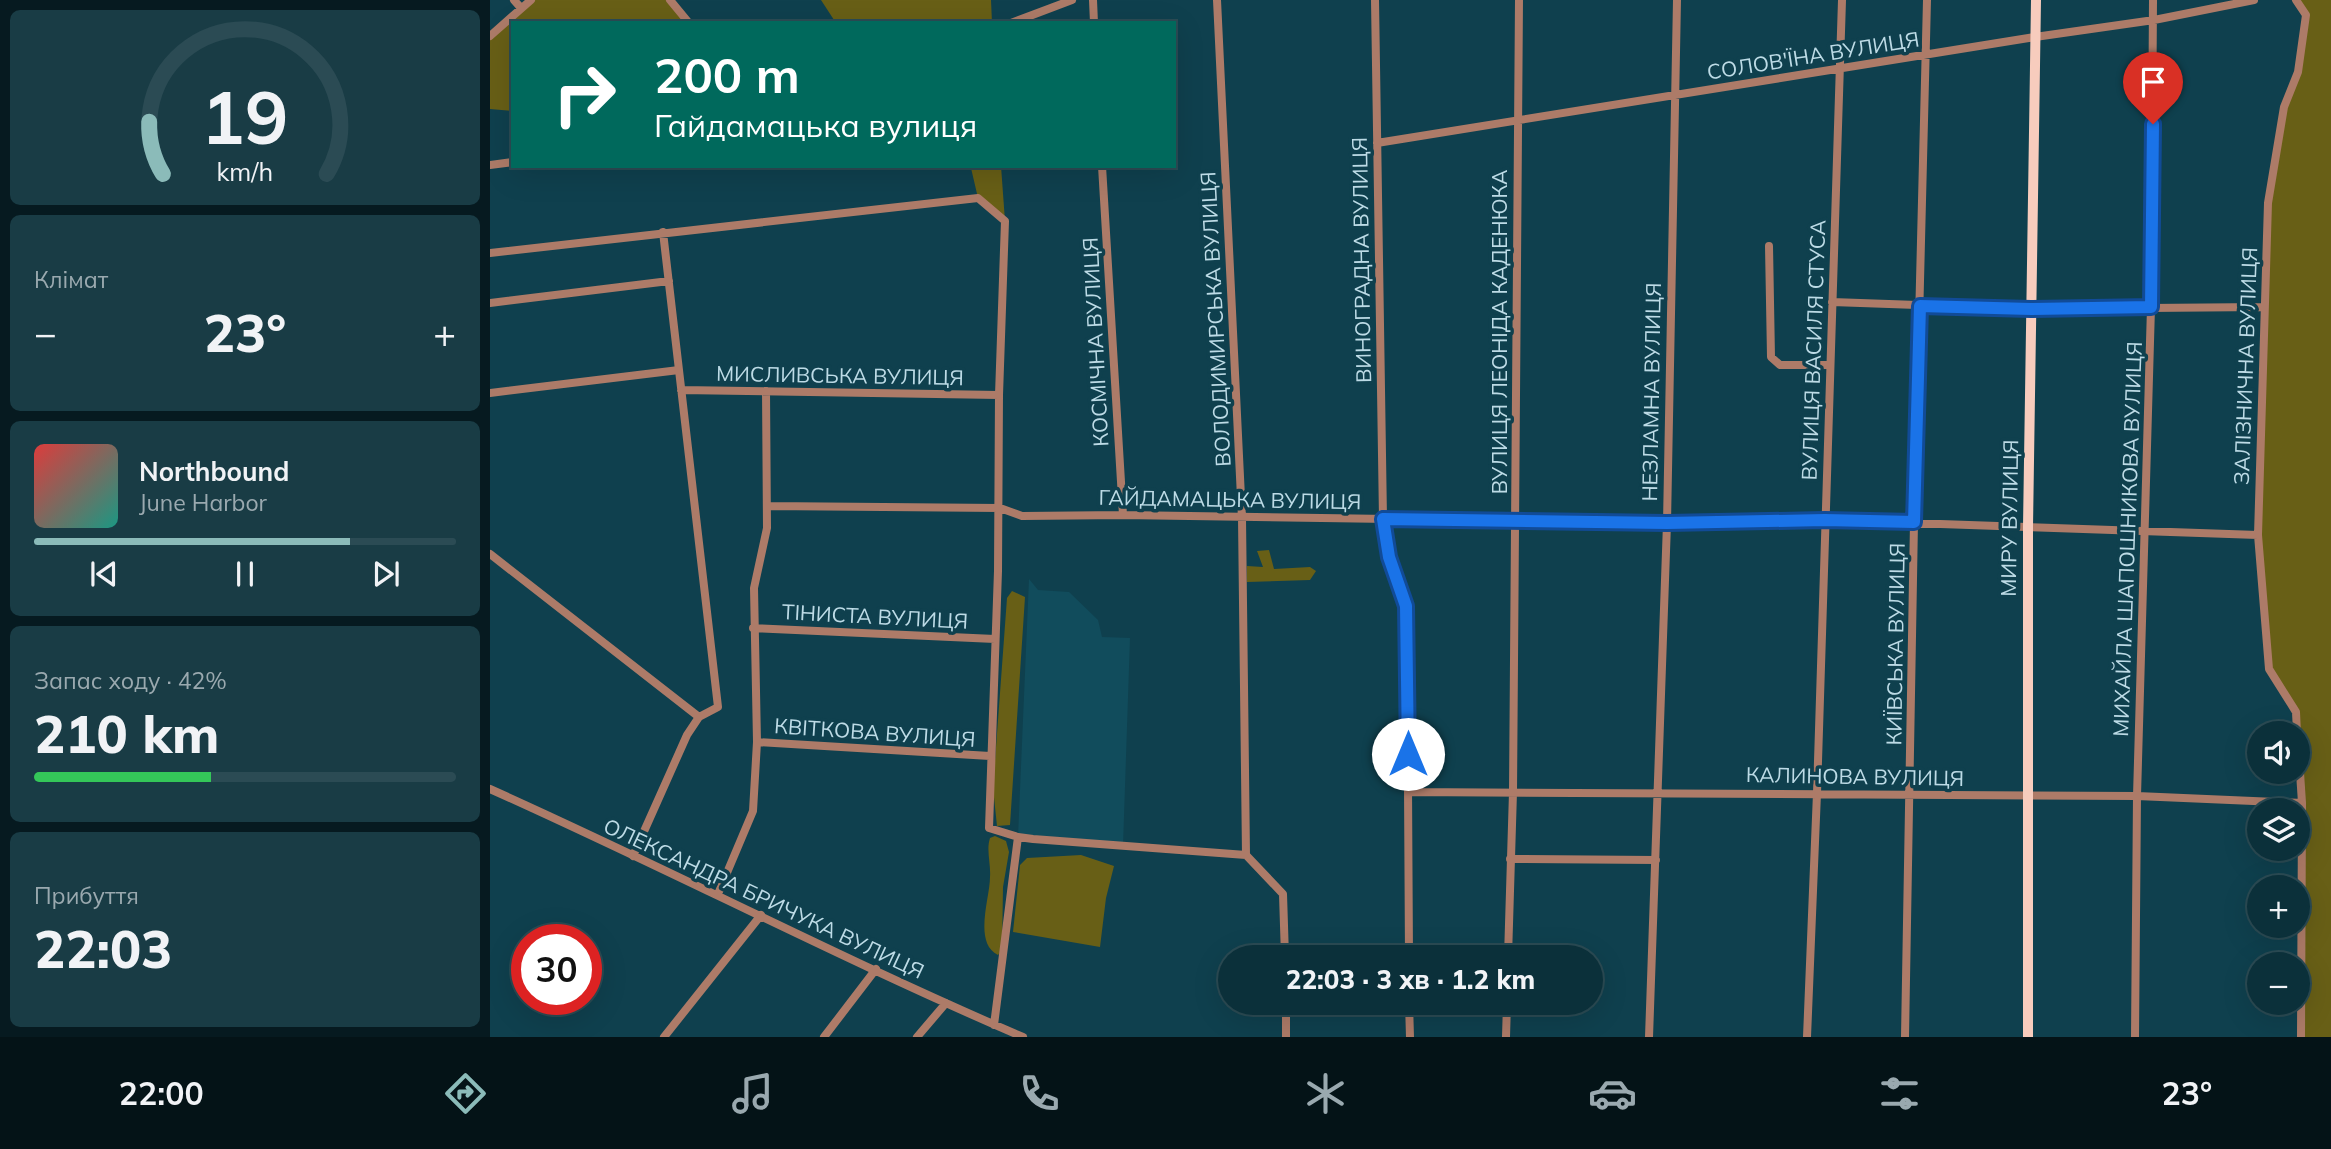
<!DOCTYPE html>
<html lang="uk">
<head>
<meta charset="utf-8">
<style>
  :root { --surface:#0b303a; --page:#193c45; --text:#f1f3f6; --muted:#9aa9af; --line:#2b4b54; --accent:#8bbbb9 }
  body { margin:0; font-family:Mulish,sans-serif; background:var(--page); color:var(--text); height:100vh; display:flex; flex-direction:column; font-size:26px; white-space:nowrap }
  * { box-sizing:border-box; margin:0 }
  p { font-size:23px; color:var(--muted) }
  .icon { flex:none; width:38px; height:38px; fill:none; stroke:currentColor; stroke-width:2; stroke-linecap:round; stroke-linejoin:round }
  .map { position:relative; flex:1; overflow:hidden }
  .drawer { display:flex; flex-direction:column; gap:10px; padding:10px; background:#061a20; width:490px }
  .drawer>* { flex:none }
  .hud { position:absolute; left:21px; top:21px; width:665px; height:147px; border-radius:0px; box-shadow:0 7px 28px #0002,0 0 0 2px var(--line); background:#00695c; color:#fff; overflow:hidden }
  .fabs { position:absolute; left:1757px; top:721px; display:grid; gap:14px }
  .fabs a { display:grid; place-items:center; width:63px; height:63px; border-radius:50%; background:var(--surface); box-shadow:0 7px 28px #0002,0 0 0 2px var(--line); font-size:35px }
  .speed { position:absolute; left:21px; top:924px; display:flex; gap:14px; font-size:35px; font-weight:700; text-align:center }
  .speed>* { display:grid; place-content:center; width:91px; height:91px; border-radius:50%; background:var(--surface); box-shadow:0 7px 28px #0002,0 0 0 2px var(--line); line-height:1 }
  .speed .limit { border:10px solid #d22; background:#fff; color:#111 }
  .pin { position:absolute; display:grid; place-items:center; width:60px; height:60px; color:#fff; margin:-72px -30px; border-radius:50% 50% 50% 0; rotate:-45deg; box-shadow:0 0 7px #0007 }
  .pin .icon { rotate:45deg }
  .me { position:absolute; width:77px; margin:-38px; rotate:0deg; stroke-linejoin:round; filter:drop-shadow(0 0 5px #0008) }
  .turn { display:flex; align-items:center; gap:24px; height:147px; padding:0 28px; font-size:32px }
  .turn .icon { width:91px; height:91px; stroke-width:2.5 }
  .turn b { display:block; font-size:49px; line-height:60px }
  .big { font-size:52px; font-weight:800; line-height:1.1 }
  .drawer .widget { flex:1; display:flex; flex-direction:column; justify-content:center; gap:10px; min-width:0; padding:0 24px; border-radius:10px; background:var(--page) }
  .drawer .dial { align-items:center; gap:0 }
  .dial svg { height:182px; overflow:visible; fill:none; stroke:var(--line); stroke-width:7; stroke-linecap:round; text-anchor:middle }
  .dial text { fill:var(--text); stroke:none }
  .song { display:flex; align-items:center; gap:21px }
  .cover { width:84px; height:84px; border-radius:10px; background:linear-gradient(135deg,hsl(0 70% 55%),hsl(170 70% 35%)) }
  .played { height:7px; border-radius:4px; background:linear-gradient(90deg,var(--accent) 75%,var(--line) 75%) }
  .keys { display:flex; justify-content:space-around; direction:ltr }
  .heat { display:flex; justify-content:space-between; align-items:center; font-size:38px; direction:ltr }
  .charge { height:10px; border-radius:5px; background:linear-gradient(90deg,#34c759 42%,var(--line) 0) }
  .trip { position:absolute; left:728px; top:945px; width:385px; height:70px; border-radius:35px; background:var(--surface); box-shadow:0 7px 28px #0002,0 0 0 2px var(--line); font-weight:800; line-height:70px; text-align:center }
  .dock { display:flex; height:112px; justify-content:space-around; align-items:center; background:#041317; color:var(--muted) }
  .dock .icon { width:49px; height:49px }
  .dock .active { color:var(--accent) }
  .dock b { font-size:32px; color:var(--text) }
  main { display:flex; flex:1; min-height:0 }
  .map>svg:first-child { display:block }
  .built { fill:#114c5c }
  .green { fill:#685f16 }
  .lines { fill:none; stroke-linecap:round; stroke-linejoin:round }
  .minor { stroke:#ad7b68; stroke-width:8 }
  .major { stroke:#f7ccbd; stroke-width:10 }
  .route-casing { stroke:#114b97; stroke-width:18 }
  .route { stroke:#1a73e8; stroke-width:12 }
  .labels { text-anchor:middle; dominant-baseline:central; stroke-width:7; stroke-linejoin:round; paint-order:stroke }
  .street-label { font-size:21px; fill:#bddbe6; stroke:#0f404e }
</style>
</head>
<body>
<main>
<section class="drawer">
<div class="widget dial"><svg viewBox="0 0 100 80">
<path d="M14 69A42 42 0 1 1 86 69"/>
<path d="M14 69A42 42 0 0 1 8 46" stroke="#8bbbb9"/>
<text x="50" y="56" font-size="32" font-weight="700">19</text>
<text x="50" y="72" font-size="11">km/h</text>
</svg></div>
<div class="widget"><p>Клімат</p>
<div class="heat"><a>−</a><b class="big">23°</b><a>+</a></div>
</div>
<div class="widget">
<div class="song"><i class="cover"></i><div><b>Northbound</b><p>June Harbor</p></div></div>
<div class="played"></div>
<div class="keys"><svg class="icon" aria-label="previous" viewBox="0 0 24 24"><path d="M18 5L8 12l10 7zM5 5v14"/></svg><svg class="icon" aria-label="pause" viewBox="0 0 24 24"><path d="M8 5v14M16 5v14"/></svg><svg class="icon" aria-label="next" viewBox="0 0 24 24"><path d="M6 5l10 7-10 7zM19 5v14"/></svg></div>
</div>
<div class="widget"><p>Запас ходу · 42%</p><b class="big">210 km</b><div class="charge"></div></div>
<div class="widget"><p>Прибуття</p><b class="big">22:03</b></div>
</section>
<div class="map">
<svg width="1841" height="1037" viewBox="0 0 1841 1037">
  <rect width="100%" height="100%" fill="#0f404e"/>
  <!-- built -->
  <path class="built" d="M539,579L548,590L579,592L608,620L612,637L640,638L633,846L528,837Z"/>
  <!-- green -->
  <path class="green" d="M41,0H180L199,23H23V111L0,109V36Z
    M331,0H501L502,23H346Z
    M1806,0H1841V1037H1810L1808,733L1806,712L1779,669L1768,535L1778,203L1794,107L1808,72L1816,15Z
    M473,166H511L515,221L488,198L481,168Z
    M779,550L784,569L820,567L826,571L820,580L757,582V566L773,567L767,551Z
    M522,591L535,597L520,825L507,826L503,788L517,598Z
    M505,836L516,841L519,852L513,887L512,950L508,955C483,943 500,898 500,877C501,864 496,850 500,838Z
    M591,855L624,866L616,898L610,947L523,932L530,865L537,858Z"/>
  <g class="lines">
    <!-- minor -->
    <path class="minor" d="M24,0L31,8
      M180,0L199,23
      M603,0L604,23
      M727,0L752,518L756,855L793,894L795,957
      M885,0L893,519L899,557L916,606L917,616L919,957
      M1806,0L1816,15L1808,72L1794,107L1778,203L1768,535L1779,669L1806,712L1807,733
      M521,23L582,0
      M0,36L41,0
      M887,143L1545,37L1664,20L1764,0
      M0,165L23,162
      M612,166L633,515
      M1279,246L1281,357L1290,365H1340
      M0,253L488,198L515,221L509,395L508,571L499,828L528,837L543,839L756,855
      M1342,302L1541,309L1773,307
      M0,303L179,281
      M191,390L509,395
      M0,393L189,370
      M277,506L510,508L532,516L633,515L1177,523L1335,520L1768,535
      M0,554L209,717
      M263,628L505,639
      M267,742L500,756
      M1808,742L1812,803L1811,1037
      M0,789C179,869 353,960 533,1037
      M918,792L1647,796L1812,803
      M143,856L197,735L209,717L228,707L173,232
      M1020,859L1166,860
      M228,894L263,811L267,742L264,588L277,528L276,391
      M1018,957L1023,792L1029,0
      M796,1003V1037
      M919,1003L920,1037
      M504,1025L528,837
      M174,1037L271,915
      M334,1037L386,969
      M427,1037L456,1003
      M1016,1037L1017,1003
      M1159,1037L1177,523L1187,0
      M1317,1037L1327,793L1352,0
      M1415,1037L1424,522L1437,0
      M1645,1037L1647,796L1661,307L1663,0"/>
    <!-- major -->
    <path class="major" d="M1538,1037V527L1546,0"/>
  </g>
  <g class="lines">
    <defs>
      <path id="route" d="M918,754L916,606L899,557L893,519L1177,523L1335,520L1424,522L1430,306L1541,309L1661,307L1663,124"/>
    </defs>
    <!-- route casing -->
    <use href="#route" class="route-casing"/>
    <!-- route -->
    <use href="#route" class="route"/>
  </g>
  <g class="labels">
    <!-- street labels -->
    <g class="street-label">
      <text transform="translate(1323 55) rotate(-9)">СОЛОВ'ЇНА ВУЛИЦЯ</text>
      <text transform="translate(871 260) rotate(-91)">ВИНОГРАДНА ВУЛИЦЯ</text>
      <text transform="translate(725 319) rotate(-93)">ВОЛОДИМИРСЬКА ВУЛИЦЯ</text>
      <text transform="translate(1009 332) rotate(-90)">ВУЛИЦЯ ЛЕОНІДА КАДЕНЮКА</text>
      <text transform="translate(605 342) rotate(-93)">КОСМІЧНА ВУЛИЦЯ</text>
      <text transform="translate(1323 350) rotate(-88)">ВУЛИЦЯ ВАСИЛЯ СТУСА</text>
      <text transform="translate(1755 366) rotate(-88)">ЗАЛІЗНИЧНА ВУЛИЦЯ</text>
      <text transform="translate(350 375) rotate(1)">МИСЛИВСЬКА ВУЛИЦЯ</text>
      <text transform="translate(1161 392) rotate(-89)">НЕЗЛАМНА ВУЛИЦЯ</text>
      <text transform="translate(740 499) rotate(1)">ГАЙДАМАЦЬКА ВУЛИЦЯ</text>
      <text transform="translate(1519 518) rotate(-89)">МИРУ ВУЛИЦЯ</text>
      <text transform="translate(1637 539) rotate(-88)">МИХАЙЛА ШАПОШНИКОВА ВУЛИЦЯ</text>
      <text transform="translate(385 616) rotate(3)">ТІНИСТА ВУЛИЦЯ</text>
      <text transform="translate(1405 644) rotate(-89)">КИЇВСЬКА ВУЛИЦЯ</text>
      <text transform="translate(385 732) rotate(4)">КВІТКОВА ВУЛИЦЯ</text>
      <text transform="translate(1365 776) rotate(1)">КАЛИНОВА ВУЛИЦЯ</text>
      <text transform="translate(274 898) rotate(25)">ОЛЕКСАНДРА БРИЧУКА ВУЛИЦЯ</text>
    </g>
  </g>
</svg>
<div class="fabs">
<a><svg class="icon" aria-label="sound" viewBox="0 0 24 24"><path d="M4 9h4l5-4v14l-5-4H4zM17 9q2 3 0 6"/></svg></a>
<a><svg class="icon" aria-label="layers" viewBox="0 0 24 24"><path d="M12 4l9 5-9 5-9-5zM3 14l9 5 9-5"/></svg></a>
<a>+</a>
<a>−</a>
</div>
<div class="speed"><div class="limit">30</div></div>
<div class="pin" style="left:1663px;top:124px;background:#d93025"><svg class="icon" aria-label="arrive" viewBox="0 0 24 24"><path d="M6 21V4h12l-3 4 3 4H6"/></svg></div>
<svg class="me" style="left:918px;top:754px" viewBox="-20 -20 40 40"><circle r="19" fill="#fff"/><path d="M0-13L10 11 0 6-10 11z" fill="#1a73e8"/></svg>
<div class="trip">22:03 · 3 хв · 1.2 km</div>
<div class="hud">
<div class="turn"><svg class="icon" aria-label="right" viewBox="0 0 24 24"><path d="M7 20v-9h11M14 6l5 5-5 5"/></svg><div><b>200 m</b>Гайдамацька вулиця</div></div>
</div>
</div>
</main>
<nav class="dock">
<b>22:00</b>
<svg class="icon active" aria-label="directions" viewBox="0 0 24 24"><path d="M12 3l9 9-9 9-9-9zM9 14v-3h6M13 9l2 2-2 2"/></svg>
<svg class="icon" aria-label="music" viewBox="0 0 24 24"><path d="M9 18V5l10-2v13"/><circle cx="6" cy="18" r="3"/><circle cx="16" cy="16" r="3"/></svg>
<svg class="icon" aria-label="phone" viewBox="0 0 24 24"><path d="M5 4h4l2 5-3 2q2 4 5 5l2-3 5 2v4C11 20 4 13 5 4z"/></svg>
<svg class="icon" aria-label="climate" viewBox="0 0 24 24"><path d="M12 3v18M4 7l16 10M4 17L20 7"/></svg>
<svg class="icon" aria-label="car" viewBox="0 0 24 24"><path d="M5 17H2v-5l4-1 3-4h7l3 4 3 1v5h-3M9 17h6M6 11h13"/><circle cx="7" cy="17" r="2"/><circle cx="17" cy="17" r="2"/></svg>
<svg class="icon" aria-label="filters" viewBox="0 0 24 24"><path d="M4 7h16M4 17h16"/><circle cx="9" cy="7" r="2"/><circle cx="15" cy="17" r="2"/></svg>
<b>23°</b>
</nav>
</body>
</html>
